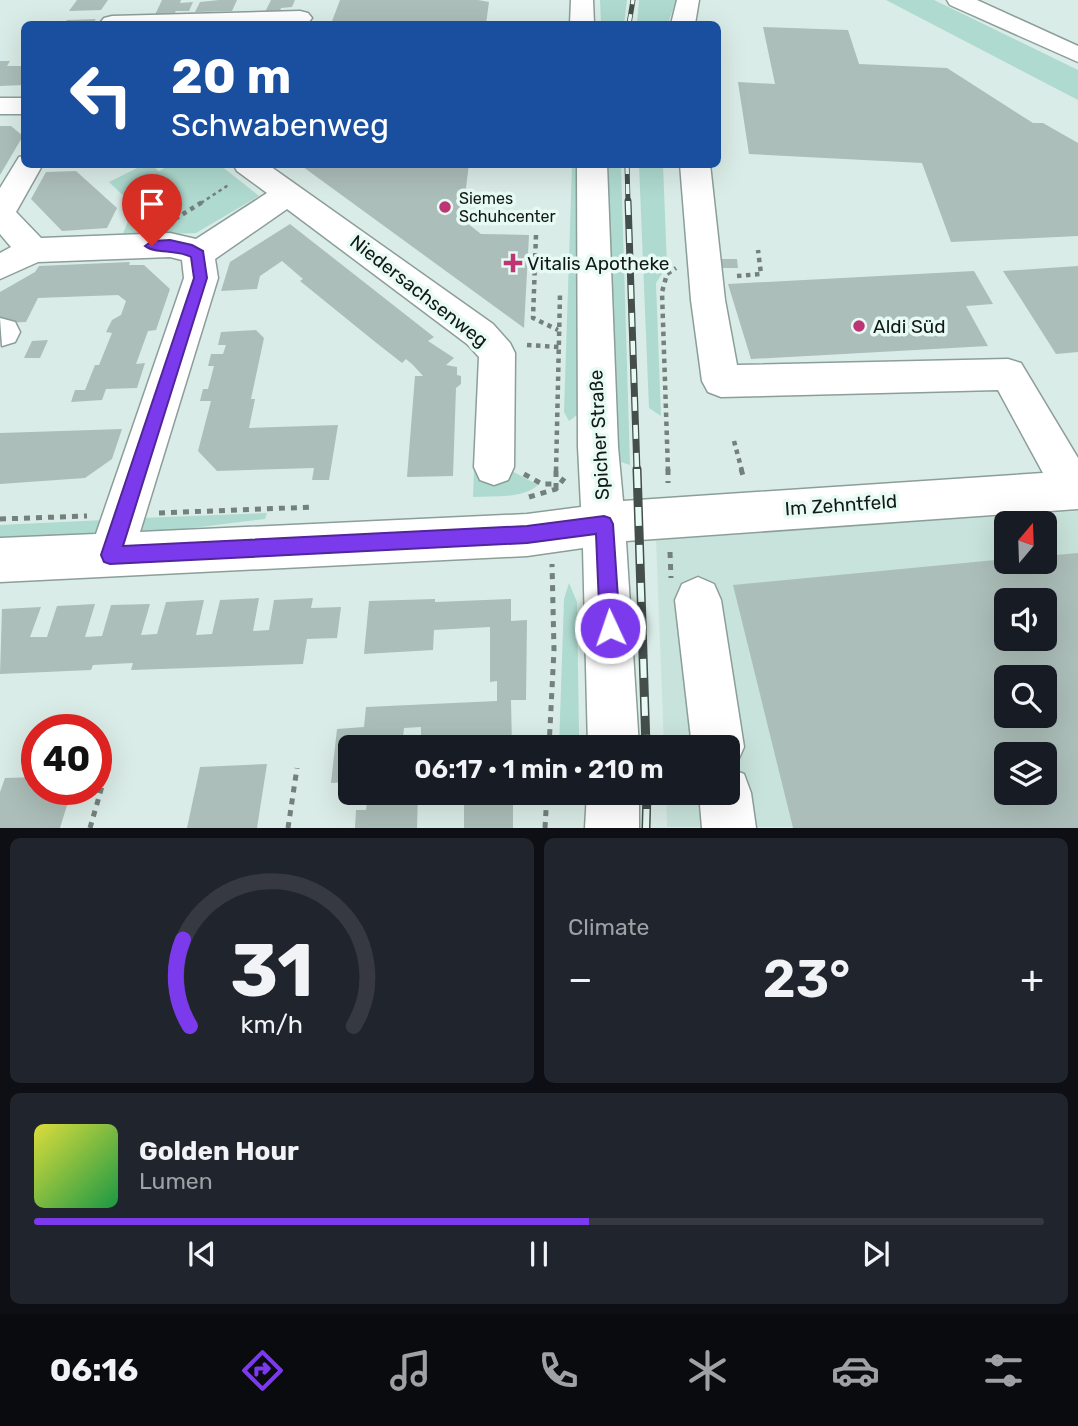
<!DOCTYPE html>
<html lang="en">
<head>
<meta charset="utf-8">
<style>
  :root { --surface:#171b24; --page:#20242c; --text:#f1f3f6; --muted:#9ea1a6; --line:#363941; --accent:#7c3aed }
  body { margin:0; font-family:Rubik,sans-serif; background:var(--page); color:var(--text); height:100vh; display:flex; flex-direction:column; font-size:26px; white-space:nowrap }
  * { box-sizing:border-box; margin:0 }
  p { font-size:23px; color:var(--muted) }
  .icon { flex:none; width:38px; height:38px; fill:none; stroke:currentColor; stroke-width:2; stroke-linecap:round; stroke-linejoin:round }
  .map { position:relative; height:828px; overflow:hidden }
  .panel { display:flex; flex-direction:column; gap:10px; padding:10px; background:#0d0f14; flex:1 }
  .panel>* { flex:none }
  .hud { position:absolute; left:21px; top:21px; width:700px; height:147px; border-radius:10px; box-shadow:0 7px 28px #0002; background:#1a4fa0; color:#fff; overflow:hidden }
  .needle { width:46px; rotate:19deg }
  .buttons { position:absolute; left:994px; top:511px; display:grid; gap:14px }
  .buttons a { display:grid; place-items:center; width:63px; height:63px; border-radius:10px; background:var(--surface); box-shadow:0 7px 28px #0002; font-size:35px }
  .speed { position:absolute; left:21px; top:714px; display:flex; gap:14px; font-size:35px; font-weight:700; text-align:center }
  .speed>* { display:grid; place-content:center; width:91px; height:91px; border-radius:50%; background:var(--surface); box-shadow:0 7px 28px #0002; line-height:1 }
  .speed .limit { border:10px solid #d22; background:#fff; color:#111 }
  .pin { position:absolute; display:grid; place-items:center; width:60px; height:60px; color:#fff; margin:-72px -30px; border-radius:50% 50% 50% 0; rotate:-45deg; box-shadow:0 0 7px #0007 }
  .pin .icon { rotate:45deg }
  .me { position:absolute; width:77px; margin:-38px; rotate:357deg; stroke-linejoin:round; filter:drop-shadow(0 0 5px #0008) }
  .turn { display:flex; align-items:center; gap:24px; height:147px; padding:0 35px; font-size:32px }
  .turn .icon { width:91px; height:91px; stroke-width:2.5 }
  .turn b { display:block; font-size:49px; line-height:60px }
  .big { font-size:52px; font-weight:600; line-height:1.1 }
  .panel .card { flex:1; display:flex; flex-direction:column; justify-content:center; gap:10px; min-width:0; padding:0 24px; border-radius:10px; background:var(--page) }
  .panel .dial { align-items:center; gap:0 }
  .dial svg { height:182px; overflow:visible; fill:none; stroke:var(--line); stroke-width:7; stroke-linecap:round; text-anchor:middle }
  .dial text { fill:var(--text); stroke:none }
  .song { display:flex; align-items:center; gap:21px }
  .cover { width:84px; height:84px; border-radius:10px; background:linear-gradient(135deg,hsl(60 70% 55%),hsl(140 70% 35%)) }
  .played { height:7px; border-radius:4px; background:linear-gradient(90deg,var(--accent) 55%,var(--line) 55%) }
  .keys { display:flex; justify-content:space-around; direction:ltr }
  .heat { display:flex; justify-content:space-between; align-items:center; font-size:38px; direction:ltr }
  .panel .tiles { flex:1; display:grid; gap:10px; grid-template-columns:1fr 1fr }
  .card:last-child { grid-column:span 2 }
  .trip { position:absolute; left:338px; top:735px; width:402px; height:70px; border-radius:10px; background:var(--surface); box-shadow:0 7px 28px #0002; font-weight:600; line-height:70px; text-align:center }
  .menu { display:flex; height:112px; justify-content:space-around; align-items:center; background:#090b0e; color:var(--muted) }
  .menu .icon { width:49px; height:49px }
  .menu .active { color:var(--accent) }
  .menu b { font-size:32px; color:var(--text) }
  .map>svg:first-child { display:block }
  .built { fill:#c8e3db; fill-rule:evenodd }
  .green { fill:#afdacf }
  .building { fill:#acbeb9; fill-rule:evenodd }
  .lines { fill:none; stroke-linecap:round; stroke-linejoin:round }
  .minor-casing { stroke:#8c9e99; stroke-width:3 }
  .highway-casing { stroke:#8c9e99; stroke-width:3 }
  .path-far2 { stroke:#74807c; stroke-width:2.5; stroke-dasharray:3.5 3.5; stroke-linecap:butt }
  .path-far1 { stroke:#74807c; stroke-width:4.5; stroke-dasharray:4.5 4.5; stroke-linecap:butt }
  .path { stroke:#74807c; stroke-width:5; stroke-dasharray:6 6; stroke-linecap:butt }
  .minor { fill:#fff; fill-rule:evenodd }
  .highway { fill:#fff; fill-rule:evenodd }
  .rail-far2-casing { stroke:#444e4b; stroke-width:5 }
  .rail-far1-casing { stroke:#444e4b; stroke-width:7 }
  .rail-casing { stroke:#444e4b; stroke-width:9 }
  .rail-far2 { stroke:#e7faf4; stroke-width:3.5; stroke-dasharray:10; stroke-linecap:butt }
  .rail-far1 { stroke:#e7faf4; stroke-width:4.5; stroke-dasharray:14; stroke-linecap:butt }
  .rail { stroke:#e7faf4; stroke-width:6; stroke-dasharray:19; stroke-linecap:butt }
  .route { fill:#7c3aed; stroke:#51269a; stroke-width:2 }
  .poi-dot { fill:#bd3573; stroke:#e7faf4; stroke-width:2.5 }
  .labels { text-anchor:middle; dominant-baseline:central; stroke-width:7; stroke-linejoin:round; paint-order:stroke }
  .far-poi-label { font-size:16px; fill:#121917; stroke:#e7faf4; text-anchor:start }
  .poi-label { font-size:19px; fill:#121917; stroke:#e7faf4; text-anchor:start }
  .street-label { font-size:19px; fill:#121917; stroke:#e7faf4 }
</style>
</head>
<body>
<div class="map">
<svg width="1078" height="828" viewBox="0 0 1078 828">
  <rect width="100%" height="100%" fill="#daece7"/>
  <!-- built -->
  <path class="built" d="M1078,511V827H667L666,793H728V747H664L656,540ZM1006,523H1045V562H1006ZM1006,600H1045V639H1006ZM1006,677H1045V716H1006ZM1006,754H1045V793H1006Z"/>
  <!-- green -->
  <path class="green" d="M600,0H627L624,24H601Z
    M639,0H676L668,24H637Z
    M886,0H934L1078,70V100Z
    M143,165H151L159,171L170,165H220L259,196L196,233L122,236L134,206L109,182Z
    M572,165H576L577,415L569,421L564,412Z
    M606,165H621L630,465L621,462L619,449Z
    M639,165H663L667,266L656,283L661,416L649,408Z
    M510,470L538,485C522,499 494,496 473,497L474,471Z
    M267,513L265,519L136,535L141,518Z
    M104,520L98,538L0,543V525Z
    M569,583L577,602L579,735L578,747H559L564,599Z"/>
  <!-- building -->
  <path class="building" d="M77,0H108L101,10L69,11Z
    M162,0H181L180,3L193,2L189,11H176L173,16L154,17Z
    M219,0H237L232,11L195,12L200,2Z
    M271,0H295L292,7L281,8L279,15L263,16Z
    M340,0H478L489,2L486,24H331Z
    M96,19L92,24H64L67,20Z
    M763,27L848,30L859,64L947,68L1033,123H1043L1078,143V236L951,242L922,163L749,154L738,82L775,84Z
    M0,61H10L7,66H24V85L0,86Z
    M0,126H11L23,136L0,175Z
    M299,164H469L462,219L481,234L529,235L524,328Z
    M76,171L117,208L107,228L62,231L31,199L46,172Z
    M290,224L434,337L428,341L454,358L446,365L457,367V375L461,376V384L456,388L453,476L407,477L415,376H423L413,365L406,359L402,363L374,341L300,281L303,279L282,261L260,276L257,289L221,291L230,262Z
    M713,259H737L738,268H715Z
    M130,262L129,265H144L170,289L156,330L148,331L136,364L145,363L137,388L106,389L102,400L71,402L75,390H85L95,365H99L112,333L106,332L112,320L121,315L126,301L118,295L38,298L26,322L0,323V292L35,272L39,266Z
    M1078,266V352L1056,354L1003,271Z
    M974,271L993,304L966,306L988,346L751,359L728,284Z
    M256,330L264,338L251,399H255L249,428L338,425L329,480H312L314,468L217,471L198,451L211,401H200L203,389H208L214,366H208L211,354H223L226,345H218L221,332Z
    M48,340L40,358H24L32,341Z
    M122,429L112,459L85,478L0,484V433Z
    M1078,553V828H793L733,585L1006,559V562H1045V556ZM1006,600H1045V639H1006ZM1006,677H1045V716H1006ZM1006,754H1045V793H1006Z
    M259,598L253,631L269,630L274,600L313,598L311,608L341,607L337,638L307,639L303,664L131,670L133,663L93,665L91,670L0,674L2,609L41,607L30,637H47L57,606L95,604L85,637L102,636L111,605L150,604L141,635L157,634L166,602L204,600L196,635L212,634L220,600Z
    M435,599V602L511,599V621L527,620L526,700H511L512,747H465V738L421,740V727L404,728L402,747H350V782L331,783L337,729L364,727L366,707L497,701V681L490,682V627L434,630L433,650L364,654L369,601Z
    M267,764L257,828H187L200,767Z
    M37,777V789H72L60,828H0V792L5,778Z
    M368,793H418L417,828H355L356,810H366Z
    M464,793H513V828H464Z"/>
  <g class="lines">
    <defs>
      <path id="minor" d="M571,0H593L594,24H570Z
        M677,0H699L695,24H671Z
        M300,11L308,13L312,18L308,23H100L104,18L112,16Z
        M0,98H24V114H0Z
        M24,156V164H43L16,212L41,238L170,233L196,239L267,193L237,171L233,164H267L493,324L510,343L515,353L514,467L508,480L494,485L480,480L474,467L479,357L467,344L287,209L215,259L218,278L140,532L527,514L581,507L578,447L577,164H607L618,447L623,501L1043,473L998,390L721,397L708,392L702,381L691,300L680,164H710L725,300L737,365L1008,359L1021,363L1078,458V509L626,541L639,747H588L583,548L527,556L0,582V538L96,534L184,278L182,260L170,257L38,262L0,279V253L11,247L0,234V188L19,157Z
        M0,318L15,322L20,332L15,342L2,346Z
        M698,577L714,584L721,600L744,747L736,765L729,768L744,774L751,793L756,828H702L699,793H728V747H692L675,600L682,584Z
        M587,793H639V828H585Z"/>
      <path id="highway" d="M947,0H977L1078,46V62L950,5Z"/>
    </defs>
    <!-- minor casing -->
    <use href="#minor" class="minor-casing"/>
    <!-- highway casing -->
    <use href="#highway" class="highway-casing"/>
    <!-- path-far2 -->
    <path class="path-far2" d="M201,203L230,184"/>
    <!-- path-far1 -->
    <path class="path-far1" d="M175,219L204,201
      M536,235L533,318L558,330
      M737,276L761,274L758,250
      M527,345L559,347
      M734,441L742,471
      M556,471L560,295
      M668,471L662,292L667,274L676,268"/>
    <!-- path -->
    <path class="path" d="M668,469V483
      M741,469L744,479
      M524,474L542,484H556
      M556,489V469
      M529,497L556,489L565,477
      M159,513L314,507
      M0,519L87,516
      M670,552L671,578
      M549,747L554,650L552,564
      M90,828L105,776
      M288,828L297,768
      M545,828L547,793"/>
    <!-- minor -->
    <use href="#minor" class="minor"/>
    <!-- highway -->
    <use href="#highway" class="highway"/>
    <defs>
      <path id="rail-far2" d="M629,24L633,0
        M627,164L628,203"/>
      <path id="rail-far1" d="M628,201L637,471"/>
      <path id="rail" d="M637,469L646,747
        M646,828L647,793"/>
    </defs>
    <!-- rail-far2 casing -->
    <use href="#rail-far2" class="rail-far2-casing"/>
    <!-- rail-far1 casing -->
    <use href="#rail-far1" class="rail-far1-casing"/>
    <!-- rail casing -->
    <use href="#rail" class="rail-casing"/>
    <!-- rail-far2 -->
    <use href="#rail-far2" class="rail-far2"/>
    <!-- rail-far1 -->
    <use href="#rail-far1" class="rail-far1"/>
    <!-- rail -->
    <use href="#rail" class="rail"/>
  </g>
  <!-- route -->
  <path class="route" d="M170,240L192,245L203,251L207,278L123,546L527,526L604,516L610,518L613,524L620,628L617,634L610,637L603,634L600,628L596,534L527,543L110,564L104,562L101,555L194,278L191,257C177,249 154,254 145,246L152,241Z"/>
  <!-- markers -->
  <g class="poi-dot">
    <circle cx="445" cy="207" r="7"/>
    <path d="M509.5 252.5h7v7h7v7h-7v7h-7v-7h-7v-7h7z"/>
    <circle cx="859" cy="326" r="7"/>
  </g>
  <g class="labels">
    <!-- far-poi labels -->
    <g class="far-poi-label">
      <text x="459" y="198">Siemes<tspan x="459" dy="18">Schuhcenter</tspan></text>
    </g>
    <!-- poi labels -->
    <g class="poi-label">
      <text x="527" y="263">Vitalis Apotheke</text>
      <text x="873" y="326">Aldi Süd</text>
    </g>
    <!-- street labels -->
    <g class="street-label">
      <text transform="translate(419 291) rotate(38)">Niedersachsenweg</text>
      <text transform="translate(599 435) rotate(-93)">Spicher Straße</text>
      <text transform="translate(841 505) rotate(-4)">Im Zehntfeld</text>
    </g>
  </g>
</svg>
<div class="buttons">
<a><svg class="needle" viewBox="-14 -14 28 28"><path d="M0-13l5 13h-10z" fill="#e53935"/><path d="M0 13l5-13h-10z" fill="#9ea1a6"/></svg></a>
<a><svg class="icon" aria-label="sound" viewBox="0 0 24 24"><path d="M4 9h4l5-4v14l-5-4H4zM17 9q2 3 0 6"/></svg></a>
<a><svg class="icon" aria-label="search" viewBox="0 0 24 24"><circle cx="10" cy="10" r="6"/><path d="M15 15l6 6"/></svg></a>
<a><svg class="icon" aria-label="layers" viewBox="0 0 24 24"><path d="M12 4l9 5-9 5-9-5zM3 14l9 5 9-5"/></svg></a>
</div>
<div class="speed"><div class="limit">40</div></div>
<div class="pin" style="left:152px;top:246px;background:#d93025"><svg class="icon" aria-label="arrive" viewBox="0 0 24 24"><path d="M6 21V4h12l-3 4 3 4H6"/></svg></div>
<svg class="me" style="left:610px;top:628px" viewBox="-20 -20 40 40"><circle r="17" fill="#7c3aed" stroke="#fff" stroke-width="3"/><path d="M0-11L8 9 0 5-8 9z" fill="#fff"/></svg>
<div class="trip">06:17 · 1 min · 210 m</div>
<div class="hud">
<div class="turn"><svg class="icon" aria-label="left" viewBox="0 0 24 24"><path d="M17 20v-9H6M10 6l-5 5 5 5"/></svg><div><b>20 m</b>Schwabenweg</div></div>
</div>
</div>
<section class="panel">
<div class="tiles">
<div class="card dial"><svg viewBox="0 0 100 80">
<path d="M14 69A42 42 0 1 1 86 69"/>
<path d="M14 69A42 42 0 0 1 11 31" stroke="#7c3aed"/>
<text x="50" y="56" font-size="32" font-weight="700">31</text>
<text x="50" y="72" font-size="11">km/h</text>
</svg></div>
<div class="card"><p>Climate</p>
<div class="heat"><a>−</a><b class="big">23°</b><a>+</a></div>
</div>
<div class="card">
<div class="song"><i class="cover"></i><div><b>Golden Hour</b><p>Lumen</p></div></div>
<div class="played"></div>
<div class="keys"><svg class="icon" aria-label="previous" viewBox="0 0 24 24"><path d="M18 5L8 12l10 7zM5 5v14"/></svg><svg class="icon" aria-label="pause" viewBox="0 0 24 24"><path d="M8 5v14M16 5v14"/></svg><svg class="icon" aria-label="next" viewBox="0 0 24 24"><path d="M6 5l10 7-10 7zM19 5v14"/></svg></div>
</div>
</div>
</section>
<nav class="menu">
<b>06:16</b>
<svg class="icon active" aria-label="directions" viewBox="0 0 24 24"><path d="M12 3l9 9-9 9-9-9zM9 14v-3h6M13 9l2 2-2 2"/></svg>
<svg class="icon" aria-label="music" viewBox="0 0 24 24"><path d="M9 18V5l10-2v13"/><circle cx="6" cy="18" r="3"/><circle cx="16" cy="16" r="3"/></svg>
<svg class="icon" aria-label="phone" viewBox="0 0 24 24"><path d="M5 4h4l2 5-3 2q2 4 5 5l2-3 5 2v4C11 20 4 13 5 4z"/></svg>
<svg class="icon" aria-label="climate" viewBox="0 0 24 24"><path d="M12 3v18M4 7l16 10M4 17L20 7"/></svg>
<svg class="icon" aria-label="car" viewBox="0 0 24 24"><path d="M5 17H2v-5l4-1 3-4h7l3 4 3 1v5h-3M9 17h6M6 11h13"/><circle cx="7" cy="17" r="2"/><circle cx="17" cy="17" r="2"/></svg>
<svg class="icon" aria-label="filters" viewBox="0 0 24 24"><path d="M4 7h16M4 17h16"/><circle cx="9" cy="7" r="2"/><circle cx="15" cy="17" r="2"/></svg>
</nav>
</body>
</html>
